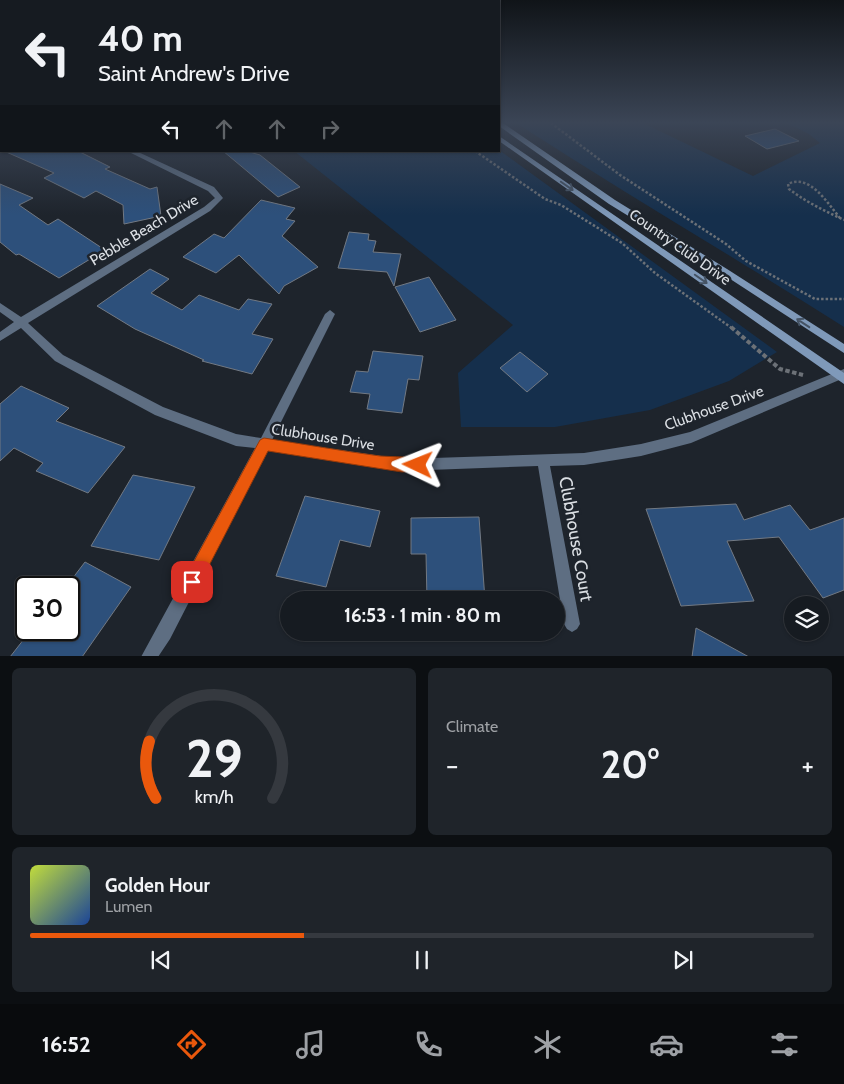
<!DOCTYPE html>
<html lang="en">
<head>
<meta charset="utf-8">
<style>
  :root { --surface:#161b21; --page:#1f242a; --text:#f1f3f6; --muted:#9ea1a5; --line:#35393f; --accent:#ea580c }
  body { margin:0; font-family:Cabin,sans-serif; background:var(--page); color:var(--text); height:100vh; display:flex; flex-direction:column; font-size:19px; white-space:nowrap }
  * { box-sizing:border-box; margin:0 }
  p { font-size:16px; color:var(--muted) }
  .icon { flex:none; width:28px; height:28px; fill:none; stroke:currentColor; stroke-width:2; stroke-linecap:round; stroke-linejoin:round }
  .map { position:relative; height:656px; overflow:hidden }
  .drawer { display:flex; flex-direction:column; gap:12px; padding:12px; background:#0c0f12; flex:1 }
  .drawer>* { flex:none }
  .guide { position:absolute; left:0px; top:0px; width:500px; height:152px; box-shadow:0 1px 4px #0004,0 0 0 1px var(--line); background:#161b21; color:var(--text); overflow:hidden }
  .tools { position:absolute; left:784px; top:596px; display:grid; gap:10px }
  .tools a { display:grid; place-items:center; width:45px; height:45px; border-radius:50%; background:var(--surface); box-shadow:0 1px 4px #0004,0 0 0 1px var(--line); font-size:25px }
  .speed { position:absolute; left:15px; top:576px; display:flex; gap:10px; font-size:25px; font-weight:700; text-align:center }
  .speed>* { display:grid; place-content:center; width:65px; height:65px; border-radius:50%; background:var(--surface); box-shadow:0 1px 4px #0004,0 0 0 1px var(--line); line-height:1 }
  .speed .limit { border:2px solid #111; border-radius:8px; background:#fff; color:#111 }
  .pin { position:absolute; display:grid; place-items:center; width:42px; height:42px; color:#fff; margin:-21px; border-radius:10px; box-shadow:0 2px 8px #0006 }
  .me { position:absolute; width:55px; margin:-28px; rotate:272deg; stroke-linejoin:round; filter:drop-shadow(0 0 4px #0008) }
  .turn { display:flex; align-items:center; gap:18px; height:105px; padding:0 15px; font-size:22px }
  .turn .icon { width:65px; height:65px; stroke-width:2.5 }
  .turn b { display:block; font-size:35px; line-height:42px }
  .lanes { display:flex; align-items:center; height:48px; padding:0 15px; background:#0003; justify-content:center; gap:25px; direction:ltr }
  .lanes .off { opacity:.35 }
  .big { font-size:38px; font-weight:800; line-height:1.1 }
  .drawer .card { flex:1; display:flex; flex-direction:column; justify-content:center; gap:8px; min-width:0; padding:0 18px; border-radius:8px; background:var(--page) }
  .drawer .dial { align-items:center; gap:0 }
  .dial svg { height:130px; overflow:visible; fill:none; stroke:var(--line); stroke-width:7; stroke-linecap:round; text-anchor:middle }
  .dial text { fill:var(--text); stroke:none }
  .song { display:flex; align-items:center; gap:15px }
  .cover { width:60px; height:60px; border-radius:8px; background:linear-gradient(135deg,hsl(70 70% 55%),hsl(220 70% 35%)) }
  .played { height:5px; border-radius:2px; background:linear-gradient(90deg,var(--accent) 35%,var(--line) 35%) }
  .keys { display:flex; justify-content:space-around; direction:ltr }
  .heat { display:flex; justify-content:space-between; align-items:center; font-size:28px; direction:ltr }
  .drawer .tiles { flex:1; display:grid; gap:12px; grid-template-columns:1fr 1fr }
  .card:last-child { grid-column:span 2 }
  .trip { position:absolute; left:280px; top:591px; width:285px; height:50px; border-radius:25px; background:var(--surface); box-shadow:0 1px 4px #0004,0 0 0 1px var(--line); font-weight:800; line-height:50px; text-align:center }
  .dock { display:flex; height:80px; justify-content:space-around; align-items:center; background:#090b0d; color:var(--muted) }
  .dock .icon { width:35px; height:35px }
  .dock .current { color:var(--accent) }
  .dock b { font-size:22px; color:var(--text) }
  .map>svg:first-child { display:block }
  .green { fill:#152f4c }
  .building { fill:#2d507b; stroke:#727983 }
  .lines { fill:none; stroke-linecap:round; stroke-linejoin:round }
  .path-far1 { stroke:#6c7177; stroke-width:2.5; stroke-dasharray:2.5 2; stroke-linecap:butt }
  .path { stroke:#6c7177; stroke-width:4; stroke-dasharray:4.5 2.5; stroke-linecap:butt }
  .street { fill:#5e6e82; fill-rule:evenodd }
  .secondary { fill:#7f99b9; fill-rule:evenodd }
  .oneway { stroke:#455364 }
  .route { fill:#ea580c; stroke:#983908 }
  .labels { text-anchor:middle; dominant-baseline:central; stroke-width:5; stroke-linejoin:round; paint-order:stroke }
  .street-label { font-size:15px; fill:#dadee3; stroke:#1e242c }
  .near-street-label { font-size:18px; fill:#dadee3; stroke:#1e242c }
</style>
</head>
<body>
<div class="map">
<svg width="844" height="657" viewBox="0 0 844 657">
  <rect width="100%" height="100%" fill="#1e242c"/>
  <!-- green -->
  <path class="green" d="M516,123H643L753,176L820,143L809,134L787,123H844V327C736,258 624,193 516,123Z
    M499,150L777,352L729,381L650,410L555,427H461L458,373L513,325L294,151Z"/>
  <!-- building -->
  <path class="building" d="M775,129L799,141L767,149L745,136Z
    M4,151H78L110,167L105,169L150,189L157,187L161,216L124,224L123,205L96,191L84,198L44,178L54,173Z
    M223,151H246L260,155L300,187L278,197Z
    M0,184L33,198L19,205L48,225L58,219L105,250L59,278L19,254L16,255L0,242Z
    M261,200L295,208L286,219L295,221L282,236L318,267L284,286L279,294L239,255L216,273L183,257L214,234L224,238Z
    M349,232L369,234L368,240L376,241L373,252L401,254L394,286L387,272L338,268Z
    M150,269L169,279L151,293L182,310L199,295L239,310L248,299L272,304L252,334L273,339L252,374L202,361L204,360L135,329L97,306Z
    M429,277L456,320L420,332L395,287Z
    M373,351L423,356L419,380L408,379L402,413L367,409L370,394L350,392L356,371L368,372Z
    M520,352L548,374L527,392L500,368Z
    M21,386L69,408L56,421L125,447L88,493L36,471L43,463L14,448L0,461V404Z
    M133,475L195,487L159,560L91,546Z
    M305,496L380,511L370,547L340,540L326,587L276,576Z
    M736,504L744,520L790,505L810,530L844,518V590L823,598L779,537L727,541L754,601L681,606L646,509Z
    M479,517L485,600H427L426,554H411V518Z
    M85,562L131,587L82,657H10L31,630H69V583Z
    M696,628L749,657H692Z"/>
  <g class="lines">
    <!-- path-far1 -->
    <path class="path-far1" d="M551,123L620,175L726,244L746,261L815,299H844
      M475,151L545,199L561,205L622,243L655,273L733,329
      M840,218C828,204 810,173 788,184L789,189C806,202 825,211 844,220"/>
    <!-- path -->
    <path class="path" d="M731,327L780,369L803,375"/>
    <!-- street -->
    <path class="street" d="M127,151H136L214,187L223,198L210,211L28,323L63,355L163,407L236,434L261,438L325,314L330,310L335,314L272,440L402,459L584,453L641,444L690,432L844,369V378L691,443L641,456L584,465L550,466L580,624L577,629L572,632L567,629L564,624L538,466L402,471L267,450L170,639L158,657H141L255,448L236,446L155,415L55,361L21,328L0,341V332L14,322L0,312V303L21,317L204,207L215,198L208,191Z"/>
    <!-- secondary -->
    <path class="secondary" d="M499,123H503L615,200L727,269L844,344V353L721,273L609,204L499,126Z
      M499,136L844,373V384L499,141Z"/>
  </g>
  <!-- one-way arrows -->
  <defs><path id="oneway-shaft" d="M-6 0H5M1.5-3L5.5 0L1.5 3" fill="none" stroke-width="1.6" stroke-linecap="round" stroke-linejoin="round" transform="scale(1.25)"/></defs>
  <g class="oneway">
    <use href="#oneway-shaft" transform="translate(567 186) rotate(35)"/>
    <use href="#oneway-shaft" transform="translate(701 279) rotate(35)"/>
    <use href="#oneway-shaft" transform="translate(803 323) rotate(-147)"/>
  </g>
  <!-- sky -->
  <linearGradient id="sky" x2="0" y2="1"><stop stop-color="#101418"/><stop offset="0.57" stop-color="#3b4556"/><stop offset="1" stop-color="#3b4556" stop-opacity="0"/></linearGradient>
  <rect width="844" height="215" fill="url(#sky)"/>
  <!-- route -->
  <path class="route" d="M264,438C303,444 342,451 380,456C392,457 413,456 423,460L425,465L423,470L402,472L268,451L198,587L192,590L186,587L183,582L186,576L260,440Z"/>
  <g class="labels">
    <!-- street labels -->
    <g class="street-label">
      <text transform="translate(144 230) rotate(-31)">Pebble Beach Drive</text>
      <text transform="translate(680 247) rotate(35)">Country Club Drive</text>
      <text transform="translate(714 408) rotate(-20)">Clubhouse Drive</text>
      <text transform="translate(323 437) rotate(9)">Clubhouse Drive</text>
    </g>
    <!-- near-street labels -->
    <g class="near-street-label">
      <text transform="translate(576 539) rotate(80)">Clubhouse Court</text>
    </g>
  </g>
</svg>
<div class="tools">
<a><svg class="icon" aria-label="layers" viewBox="0 0 24 24"><path d="M12 4l9 5-9 5-9-5zM3 14l9 5 9-5"/></svg></a>
</div>
<div class="speed"><div class="limit">30</div></div>
<div class="pin" style="left:192px;top:582px;background:#d93025"><svg class="icon" aria-label="arrive" viewBox="0 0 24 24"><path d="M6 21V4h12l-3 4 3 4H6"/></svg></div>
<svg class="me" style="left:418px;top:465px" viewBox="-20 -20 40 40"><path d="M0-17L14 15 0 8-14 15z" fill="#ea580c" stroke="#fff" stroke-width="4"/></svg>
<div class="trip">16:53 · 1 min · 80 m</div>
<div class="guide">
<div class="turn"><svg class="icon" aria-label="left" viewBox="0 0 24 24"><path d="M17 20v-9H6M10 6l-5 5 5 5"/></svg><div><b>40 m</b>Saint Andrew's Drive</div></div>
<div class="lanes"><svg class="icon" aria-label="left" viewBox="0 0 24 24"><path d="M17 20v-9H6M10 6l-5 5 5 5"/></svg><svg class="icon off" aria-label="ahead" viewBox="0 0 24 24"><path d="M12 20V5M6 11l6-6 6 6"/></svg><svg class="icon off" aria-label="ahead" viewBox="0 0 24 24"><path d="M12 20V5M6 11l6-6 6 6"/></svg><svg class="icon off" aria-label="right" viewBox="0 0 24 24"><path d="M7 20v-9h11M14 6l5 5-5 5"/></svg></div>
</div>
</div>
<section class="drawer">
<div class="tiles">
<div class="card dial"><svg viewBox="0 0 100 80">
<path d="M14 69A42 42 0 1 1 86 69"/>
<path d="M14 69A42 42 0 0 1 10 34" stroke="#ea580c"/>
<text x="50" y="56" font-size="32" font-weight="700">29</text>
<text x="50" y="72" font-size="11">km/h</text>
</svg></div>
<div class="card"><p>Climate</p>
<div class="heat"><a>−</a><b class="big">20°</b><a>+</a></div>
</div>
<div class="card">
<div class="song"><i class="cover"></i><div><b>Golden Hour</b><p>Lumen</p></div></div>
<div class="played"></div>
<div class="keys"><svg class="icon" aria-label="previous" viewBox="0 0 24 24"><path d="M18 5L8 12l10 7zM5 5v14"/></svg><svg class="icon" aria-label="pause" viewBox="0 0 24 24"><path d="M8 5v14M16 5v14"/></svg><svg class="icon" aria-label="next" viewBox="0 0 24 24"><path d="M6 5l10 7-10 7zM19 5v14"/></svg></div>
</div>
</div>
</section>
<nav class="dock">
<b>16:52</b>
<svg class="icon current" aria-label="directions" viewBox="0 0 24 24"><path d="M12 3l9 9-9 9-9-9zM9 14v-3h6M13 9l2 2-2 2"/></svg>
<svg class="icon" aria-label="music" viewBox="0 0 24 24"><path d="M9 18V5l10-2v13"/><circle cx="6" cy="18" r="3"/><circle cx="16" cy="16" r="3"/></svg>
<svg class="icon" aria-label="phone" viewBox="0 0 24 24"><path d="M5 4h4l2 5-3 2q2 4 5 5l2-3 5 2v4C11 20 4 13 5 4z"/></svg>
<svg class="icon" aria-label="climate" viewBox="0 0 24 24"><path d="M12 3v18M4 7l16 10M4 17L20 7"/></svg>
<svg class="icon" aria-label="car" viewBox="0 0 24 24"><path d="M5 17H2v-5l4-1 3-4h7l3 4 3 1v5h-3M9 17h6M6 11h13"/><circle cx="7" cy="17" r="2"/><circle cx="17" cy="17" r="2"/></svg>
<svg class="icon" aria-label="filters" viewBox="0 0 24 24"><path d="M4 7h16M4 17h16"/><circle cx="9" cy="7" r="2"/><circle cx="15" cy="17" r="2"/></svg>
</nav>
</body>
</html>
